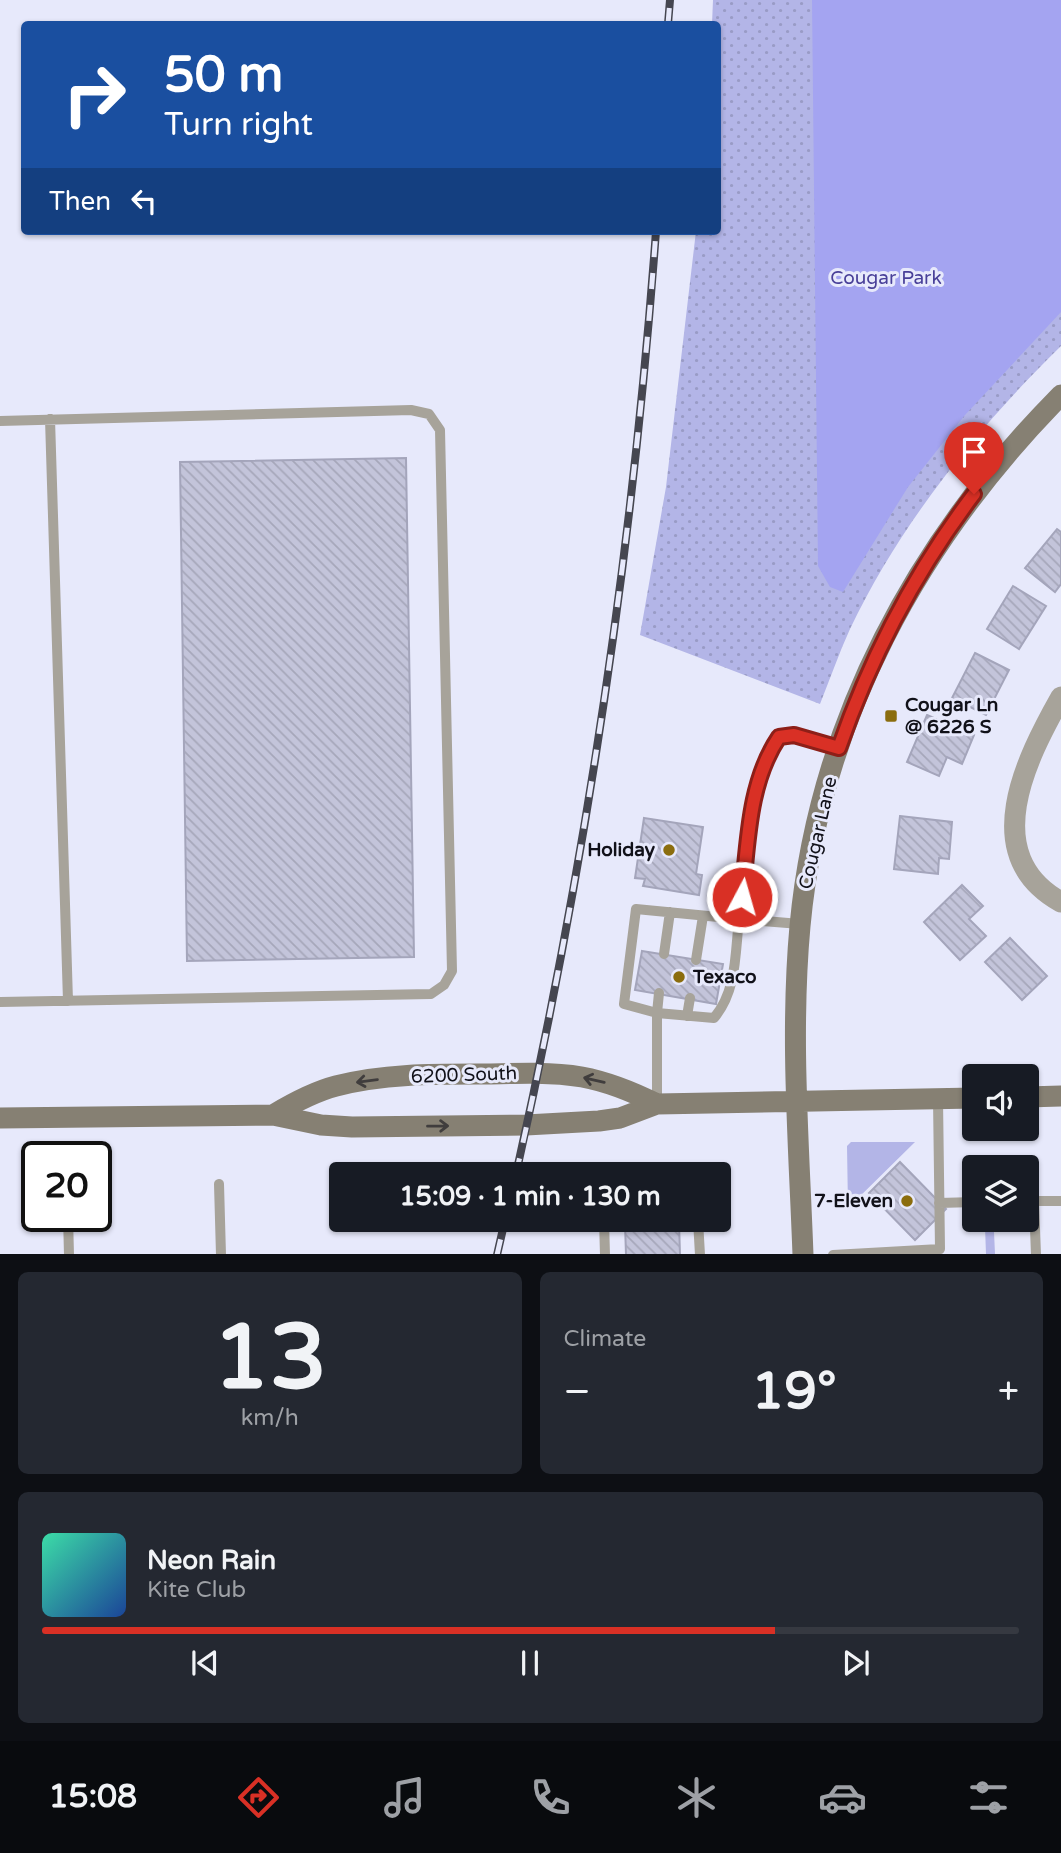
<!DOCTYPE html>
<html lang="en">
<head>
<meta charset="utf-8">
<style>
  :root { --surface:#171b24; --page:#242831; --text:#f1f3f6; --muted:#9ea1a6; --line:#363941; --accent:#d93025 }
  body { margin:0; font-family:"Varela Round",sans-serif; background:var(--page); color:var(--text); height:100vh; display:flex; flex-direction:column; font-size:26px; white-space:nowrap }
  * { box-sizing:border-box; margin:0 }
  p { font-size:23px; color:var(--muted) }
  .icon { flex:none; width:38px; height:38px; fill:none; stroke:currentColor; stroke-width:2; stroke-linecap:round; stroke-linejoin:round }
  .map { position:relative; height:1254px; overflow:hidden }
  .details { display:flex; flex-direction:column; gap:18px; padding:18px; background:#0d0f14; flex:1 }
  .details>* { flex:none }
  .top-card { position:absolute; left:21px; top:21px; width:700px; height:214px; border-radius:7px; box-shadow:0 2px 5px #0004; background:#1a4fa0; color:#fff; overflow:hidden }
  .controls { position:absolute; left:962px; top:1064px; display:grid; gap:14px }
  .controls a { display:grid; place-items:center; width:77px; height:77px; border-radius:7px; background:var(--surface); box-shadow:0 2px 5px #0004; font-size:35px }
  .speed { position:absolute; left:21px; top:1141px; display:flex; gap:14px; font-size:35px; font-weight:700; text-align:center }
  .speed>* { display:grid; place-content:center; width:91px; height:91px; border-radius:50%; background:var(--surface); box-shadow:0 2px 5px #0004; line-height:1 }
  .speed .limit { border:4px solid #111; border-radius:10px; background:#fff; color:#111 }
  .pin { position:absolute; display:grid; place-items:center; width:60px; height:60px; color:#fff; margin:-72px -30px; border-radius:50% 50% 50% 0; rotate:-45deg; box-shadow:0 0 7px #0007 }
  .pin .icon { rotate:45deg }
  .me { position:absolute; width:77px; margin:-38px; rotate:6deg; stroke-linejoin:round; filter:drop-shadow(0 0 5px #0008) }
  .turn { display:flex; align-items:center; gap:24px; height:147px; padding:0 28px; font-size:32px }
  .turn .icon { width:91px; height:91px; stroke-width:2.5 }
  .turn b { display:block; font-size:49px; line-height:60px }
  .then { display:flex; align-items:center; height:66px; padding:0 28px; background:#0003; gap:14px; font-size:26px }
  .big { font-size:52px; font-weight:800; line-height:1.1 }
  .details .card { flex:1; display:flex; flex-direction:column; justify-content:center; gap:10px; min-width:0; padding:0 24px; border-radius:10px; background:var(--page) }
  .details .dial { align-items:center; gap:0 }
  .dial b { font-size:91px; line-height:1 }
  .song { display:flex; align-items:center; gap:21px }
  .cover { width:84px; height:84px; border-radius:10px; background:linear-gradient(135deg,hsl(160 70% 55%),hsl(220 70% 35%)) }
  .played { height:7px; border-radius:4px; background:linear-gradient(90deg,var(--accent) 75%,var(--line) 75%) }
  .keys { display:flex; justify-content:space-around; direction:ltr }
  .heat { display:flex; justify-content:space-between; align-items:center; font-size:38px; direction:ltr }
  .details .tiles { flex:1; display:grid; gap:18px; grid-template-columns:1fr 1fr }
  .card:last-child { grid-column:span 2 }
  .trip { position:absolute; left:329px; top:1162px; width:402px; height:70px; border-radius:7px; background:var(--surface); box-shadow:0 2px 5px #0004; font-weight:800; line-height:70px; text-align:center }
  .tabs { display:flex; height:112px; justify-content:space-around; align-items:center; background:#090b0e; color:var(--muted) }
  .tabs .icon { width:49px; height:49px }
  .tabs .selected { color:var(--accent) }
  .tabs b { font-size:32px; color:var(--text) }
  .map>svg:first-child { display:block }
  .green { fill:#b3b5e7 }
  .park { fill:url(#park-dots) }
  .water { fill:#a4a4f1 }
  .building { fill:url(#building-back-hatch); stroke:#a4a5bb; stroke-width:2 }
  .lines { fill:none; stroke-linecap:round; stroke-linejoin:round }
  .lane { stroke:#a7a39a; stroke-width:10 }
  .street { stroke:#a7a39a; stroke-width:21 }
  .secondary { stroke:#868073; stroke-width:21 }
  .rail-casing { stroke:#454650; stroke-width:8 }
  .rail { stroke:#e7e9fb; stroke-width:5; stroke-dasharray:16; stroke-linecap:butt }
  .oneway { stroke:#403d3d }
  .route-casing { stroke:#8d1f18; stroke-width:18 }
  .route { stroke:#d93025; stroke-width:12 }
  .poi-dot { fill:#8b6d0e; stroke:#e7e9fb; stroke-width:2.5 }
  .labels { text-anchor:middle; dominant-baseline:central; stroke-width:6; stroke-linejoin:round; paint-order:stroke }
  .park-label { font-size:19px; fill:#494099; stroke:#e7e9fb }
  .poi-label { font-size:19px; font-weight:bold; fill:#111119; stroke:#e7e9fb; text-anchor:start }
  .street-label { font-size:19px; fill:#111119; stroke:#e7e9fb }
</style>
</head>
<body>
<div class="map">
<svg width="1061" height="1255" viewBox="0 0 1061 1255">
  <defs>
    <pattern id="park-dots" width="8" height="8" patternUnits="userSpaceOnUse" patternTransform="scale(1.75)"><rect width="8" height="8" fill="#b3b5e7"/><path d="M2 2h.1M6 6h.1" fill="none" stroke="#999bc6" stroke-width="1.8" stroke-linecap="round"/></pattern>
    <pattern id="building-back-hatch" width="6" height="6" patternUnits="userSpaceOnUse" patternTransform="scale(1.75)"><rect width="6" height="6" fill="#c3c4da"/><path d="M-1 5l2 2M0 0l6 6M5-1l2 2" fill="none" stroke="#a6a7ba"/></pattern>
  </defs>
  <rect width="100%" height="100%" fill="#e7e9fb"/>
  <!-- green -->
  <path class="green" d="M851,1142H915L848,1208L847,1146Z
    M991,1222H1013L1017,1226L1014,1231L994,1232L995,1254H986L985,1227Z"/>
  <!-- park -->
  <path class="park" d="M713,0H1061V346C978,427 900,524 850,629C839,653 830,679 820,704L640,635L666,487L696,231H718V24H712Z"/>
  <!-- water -->
  <path class="water" d="M812,0H1061V312L965,415L908,487L843,592L830,587L818,566Z"/>
  <!-- building -->
  <path class="building" d="M406,458L414,957L187,961L180,462Z
    M1057,529L1061,532V584L1055,592L1025,568Z
    M1013,586L1046,606L1019,649L987,629Z
    M975,653L1009,670L986,715L952,698Z
    M927,715L974,735L962,764L947,757L939,776L907,762Z
    M900,816L952,822L949,859L939,858L938,874L894,869Z
    M644,818L703,827L696,874L702,875L699,895L643,886L645,879L635,878Z
    M962,885L983,906L969,919L986,936L960,960L924,922Z
    M1010,938L1047,976L1022,1000L985,962Z
    M642,951L723,964L716,1004L635,990Z
    M900,1162L946,1209L915,1240L869,1193Z
    M679,1222L680,1255H626L625,1224Z"/>
  <g class="lines">
    <!-- lane -->
    <path class="lane" d="M50,419L68,1001
      M0,421L411,410L429,414L440,430L452,971L444,985L431,994L0,1002
      M664,954L670,912
      M696,960L703,916
      M659,993L657,1013L624,1004L636,909L739,919C746,861 746,786 779,737L794,735L839,748
      M687,1016L690,998
      M657,1104V1013L714,1018C737,991 735,954 739,919L800,924
      M219,1184L221,1255
      M1030,1201H1061
      M1034,1201L1036,1255
      M939,1203L975,1202
      M68,1216L69,1255
      M604,1220L605,1255
      M698,1220L700,1255
      M833,1255L940,1249L938,1099"/>
    <!-- street -->
    <path class="street" d="M1061,697C1026,759 977,855 1061,902"/>
    <!-- secondary -->
    <path class="secondary" d="M1027,1097L1061,1096
      M273,1115C293,1103 313,1092 336,1086C385,1073 440,1074 491,1074C521,1073 552,1072 582,1077C609,1082 633,1092 657,1104
      M0,1118L273,1115L321,1125L352,1127L526,1125L599,1121L620,1118L657,1104L975,1098
      M803,1255C799,1145 790,1035 800,926C819,721 918,540 1061,395"/>
    <defs>
      <path id="rail" d="M668,24L670,0
        M516,1174C585,866 633,547 656,231
        M497,1255L505,1220"/>
    </defs>
    <!-- rail casing -->
    <use href="#rail" class="rail-casing"/>
    <!-- rail -->
    <use href="#rail" class="rail"/>
  </g>
  <!-- one-way arrows -->
  <defs><path id="oneway-shaft" d="M-6 0H5M1.5-3L5.5 0L1.5 3" fill="none" stroke-width="1.6" stroke-linecap="round" stroke-linejoin="round" transform="scale(1.75)"/></defs>
  <g class="oneway">
    <use href="#oneway-shaft" transform="translate(594 1080) rotate(-167)"/>
    <use href="#oneway-shaft" transform="translate(367 1081) rotate(173)"/>
    <use href="#oneway-shaft" transform="translate(438 1126) rotate(-1)"/>
  </g>
  <g class="lines">
    <defs>
      <path id="route" d="M742,897C748,844 748,783 779,737L794,735L839,748C871,656 915,572 974,494"/>
    </defs>
    <!-- route casing -->
    <use href="#route" class="route-casing"/>
    <!-- route -->
    <use href="#route" class="route"/>
  </g>
  <!-- markers -->
  <g class="poi-dot">
    <rect x="884" y="709" width="14" height="14" rx="3.5"/>
    <circle cx="669" cy="850" r="7"/>
    <circle cx="679" cy="977" r="7"/>
    <circle cx="907" cy="1201" r="7"/>
  </g>
  <g class="labels">
    <!-- park labels -->
    <g class="park-label">
      <text x="886" y="278">Cougar Park</text>
    </g>
    <!-- poi labels -->
    <g class="poi-label">
      <text x="905" y="705">Cougar Ln<tspan x="905" dy="22">@ 6226 S</tspan></text>
      <text x="655" y="850" text-anchor="end">Holiday</text>
      <text x="693" y="977">Texaco</text>
      <text x="893" y="1201" text-anchor="end">7-Eleven</text>
    </g>
    <!-- street labels -->
    <g class="street-label">
      <text transform="translate(818 833) rotate(-77)">Cougar Lane</text>
      <text transform="translate(464 1075) rotate(-2)">6200 South</text>
    </g>
  </g>
</svg>
<div class="controls">
<a><svg class="icon" aria-label="sound" viewBox="0 0 24 24"><path d="M4 9h4l5-4v14l-5-4H4zM17 9q2 3 0 6"/></svg></a>
<a><svg class="icon" aria-label="layers" viewBox="0 0 24 24"><path d="M12 4l9 5-9 5-9-5zM3 14l9 5 9-5"/></svg></a>
</div>
<div class="speed"><div class="limit">20</div></div>
<div class="pin" style="left:974px;top:494px;background:#d93025"><svg class="icon" aria-label="arrive" viewBox="0 0 24 24"><path d="M6 21V4h12l-3 4 3 4H6"/></svg></div>
<svg class="me" style="left:742px;top:897px" viewBox="-20 -20 40 40"><circle r="17" fill="#d93025" stroke="#fff" stroke-width="3"/><path d="M0-11L8 9 0 5-8 9z" fill="#fff"/></svg>
<div class="trip">15:09 · 1 min · 130 m</div>
<div class="top-card">
<div class="turn"><svg class="icon" aria-label="right" viewBox="0 0 24 24"><path d="M7 20v-9h11M14 6l5 5-5 5"/></svg><div><b>50 m</b>Turn right</div></div>
<div class="then">Then<svg class="icon" aria-label="left" viewBox="0 0 24 24"><path d="M17 20v-9H6M10 6l-5 5 5 5"/></svg></div>
</div>
</div>
<section class="details">
<div class="tiles">
<div class="card dial"><b>13</b><p>km/h</p></div>
<div class="card"><p>Climate</p>
<div class="heat"><a>−</a><b class="big">19°</b><a>+</a></div>
</div>
<div class="card">
<div class="song"><i class="cover"></i><div><b>Neon Rain</b><p>Kite Club</p></div></div>
<div class="played"></div>
<div class="keys"><svg class="icon" aria-label="previous" viewBox="0 0 24 24"><path d="M18 5L8 12l10 7zM5 5v14"/></svg><svg class="icon" aria-label="pause" viewBox="0 0 24 24"><path d="M8 5v14M16 5v14"/></svg><svg class="icon" aria-label="next" viewBox="0 0 24 24"><path d="M6 5l10 7-10 7zM19 5v14"/></svg></div>
</div>
</div>
</section>
<nav class="tabs">
<b>15:08</b>
<svg class="icon selected" aria-label="directions" viewBox="0 0 24 24"><path d="M12 3l9 9-9 9-9-9zM9 14v-3h6M13 9l2 2-2 2"/></svg>
<svg class="icon" aria-label="music" viewBox="0 0 24 24"><path d="M9 18V5l10-2v13"/><circle cx="6" cy="18" r="3"/><circle cx="16" cy="16" r="3"/></svg>
<svg class="icon" aria-label="phone" viewBox="0 0 24 24"><path d="M5 4h4l2 5-3 2q2 4 5 5l2-3 5 2v4C11 20 4 13 5 4z"/></svg>
<svg class="icon" aria-label="climate" viewBox="0 0 24 24"><path d="M12 3v18M4 7l16 10M4 17L20 7"/></svg>
<svg class="icon" aria-label="car" viewBox="0 0 24 24"><path d="M5 17H2v-5l4-1 3-4h7l3 4 3 1v5h-3M9 17h6M6 11h13"/><circle cx="7" cy="17" r="2"/><circle cx="17" cy="17" r="2"/></svg>
<svg class="icon" aria-label="filters" viewBox="0 0 24 24"><path d="M4 7h16M4 17h16"/><circle cx="9" cy="7" r="2"/><circle cx="15" cy="17" r="2"/></svg>
</nav>
</body>
</html>
